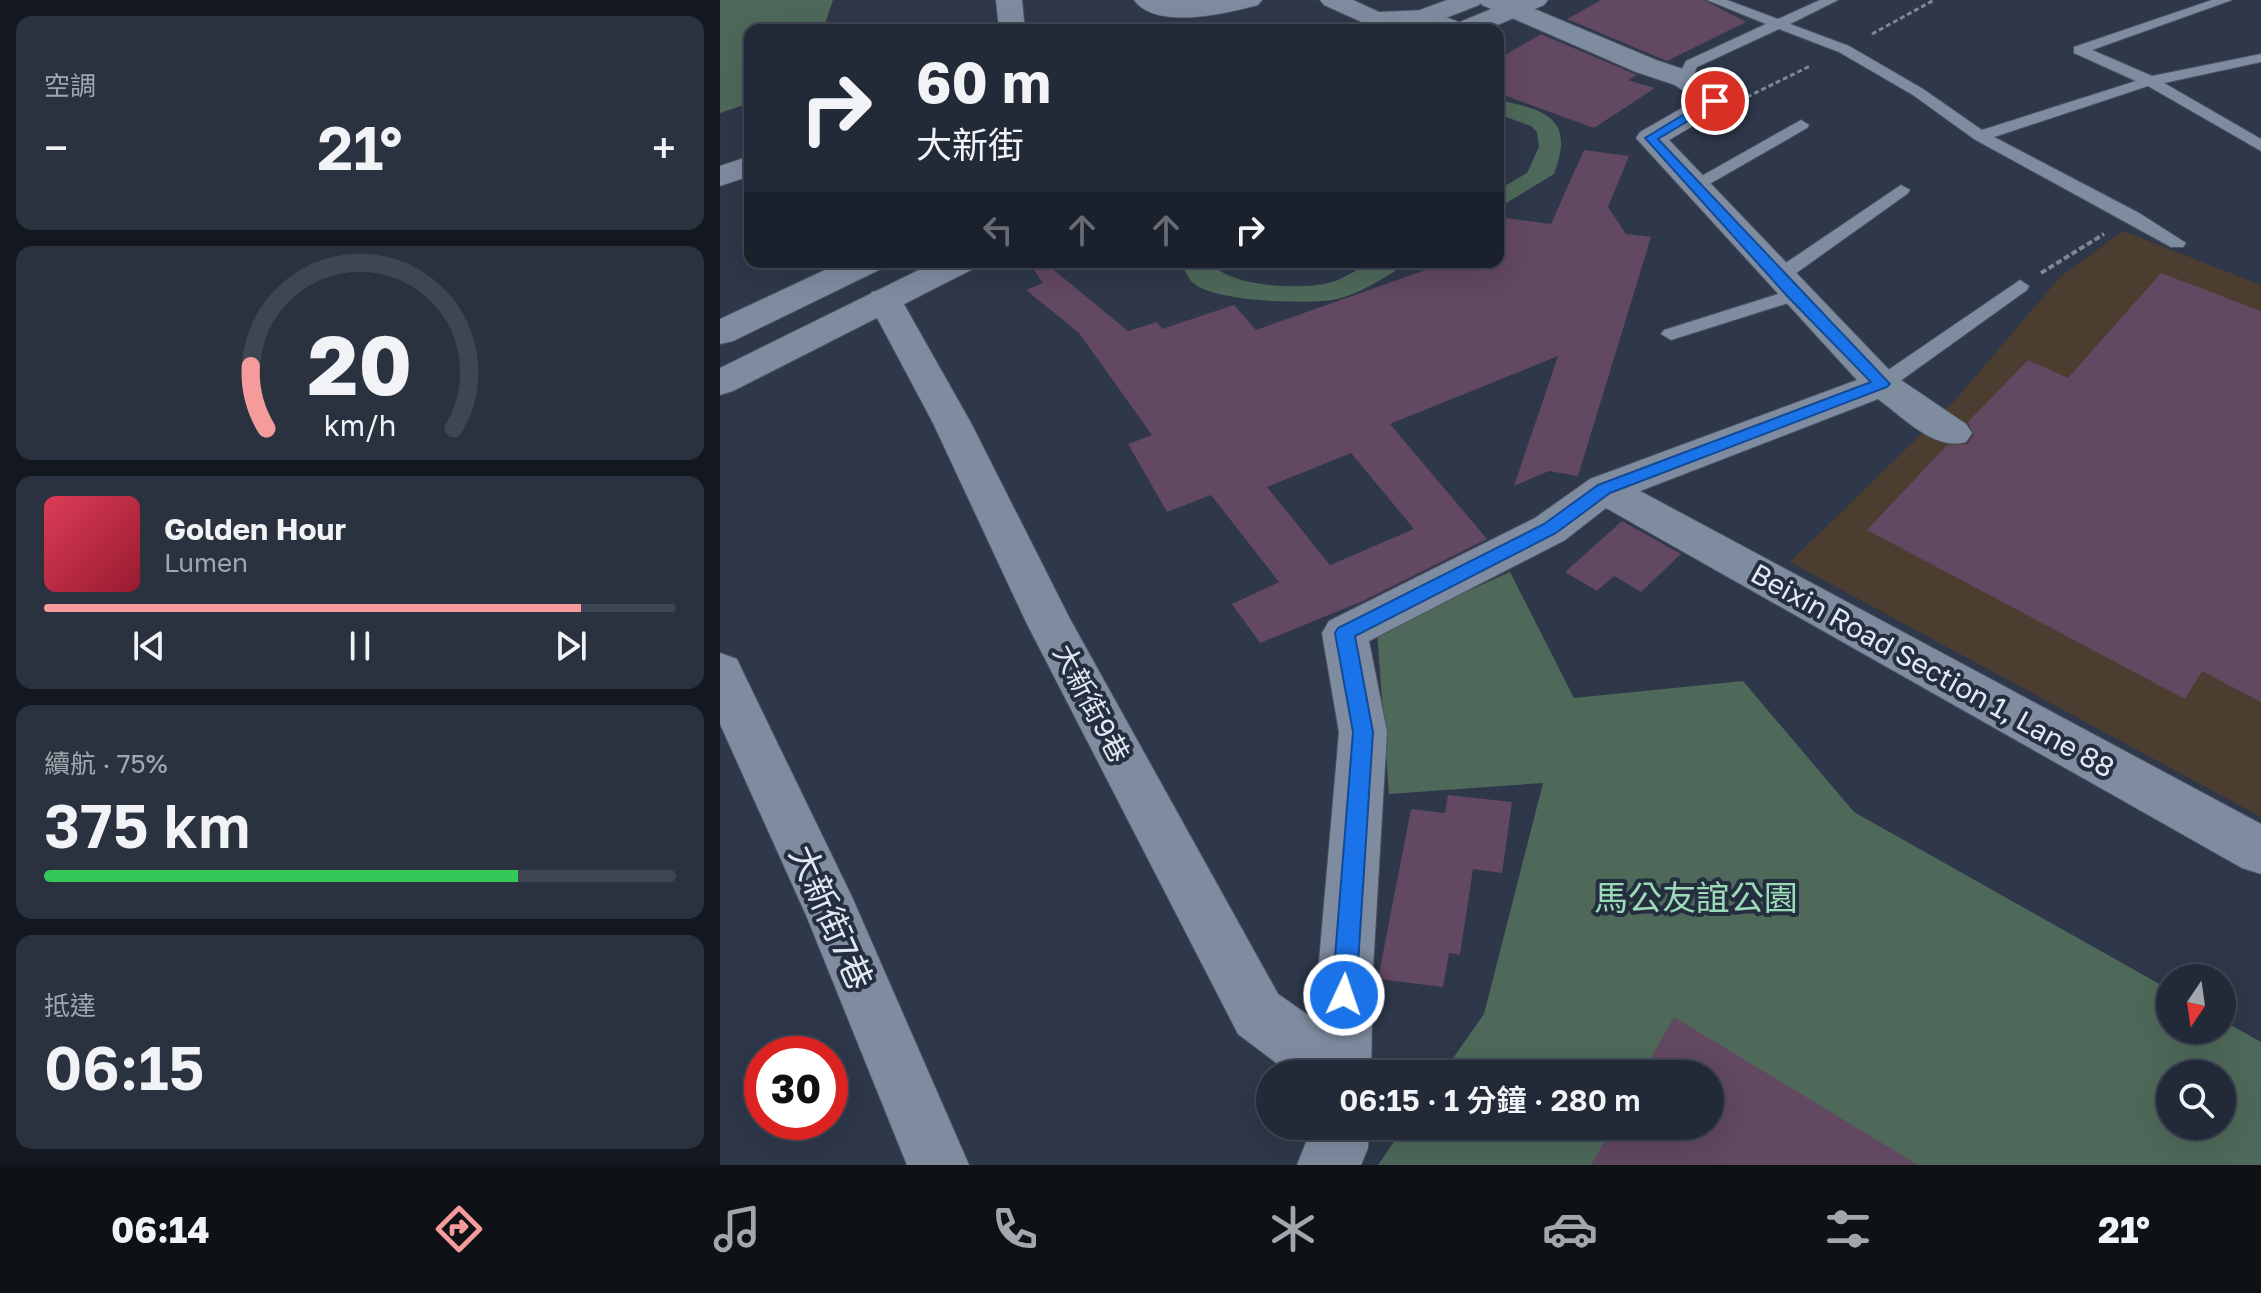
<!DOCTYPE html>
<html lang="zh-TW">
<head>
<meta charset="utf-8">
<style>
  :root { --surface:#222a38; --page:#2a3240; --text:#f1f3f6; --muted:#a2a7ae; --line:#3f4653; --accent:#f59b9b }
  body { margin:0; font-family:"Golos Text","Noto Sans TC",sans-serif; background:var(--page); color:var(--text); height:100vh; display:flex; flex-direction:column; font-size:30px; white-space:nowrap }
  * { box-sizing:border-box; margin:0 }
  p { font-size:26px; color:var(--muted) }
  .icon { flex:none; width:44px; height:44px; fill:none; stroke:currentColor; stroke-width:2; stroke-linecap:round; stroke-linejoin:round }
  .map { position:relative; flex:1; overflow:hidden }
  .side { display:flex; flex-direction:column; gap:16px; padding:16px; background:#13171f; width:720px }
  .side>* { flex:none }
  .guide { position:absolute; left:24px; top:24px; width:760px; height:244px; border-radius:16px; box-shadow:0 8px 32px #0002,0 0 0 2px var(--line); background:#222a38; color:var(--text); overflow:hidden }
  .needle { width:52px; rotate:193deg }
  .buttons { position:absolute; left:1436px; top:964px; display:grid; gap:16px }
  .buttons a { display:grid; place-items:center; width:80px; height:80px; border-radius:50%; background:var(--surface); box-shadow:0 8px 32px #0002,0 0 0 2px var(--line); font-size:40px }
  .speed { position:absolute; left:24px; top:1036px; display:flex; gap:16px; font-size:40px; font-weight:700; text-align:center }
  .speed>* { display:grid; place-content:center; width:104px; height:104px; border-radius:50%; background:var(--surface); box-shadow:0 8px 32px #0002,0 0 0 2px var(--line); line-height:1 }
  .speed .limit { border:12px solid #d22; background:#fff; color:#111 }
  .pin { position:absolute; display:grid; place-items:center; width:68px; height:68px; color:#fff; margin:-34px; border:4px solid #fff; border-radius:50%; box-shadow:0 2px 8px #0007 }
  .me { position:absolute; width:88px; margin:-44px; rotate:3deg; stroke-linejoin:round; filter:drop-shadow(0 0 6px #0008) }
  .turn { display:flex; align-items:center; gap:28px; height:168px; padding:0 40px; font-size:36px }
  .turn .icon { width:104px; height:104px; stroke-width:2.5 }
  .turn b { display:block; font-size:56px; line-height:68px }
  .lanes { display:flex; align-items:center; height:76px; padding:0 40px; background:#0003; justify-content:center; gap:40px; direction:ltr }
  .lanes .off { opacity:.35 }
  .big { font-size:60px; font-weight:600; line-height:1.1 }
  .side .card { flex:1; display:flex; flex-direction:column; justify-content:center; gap:12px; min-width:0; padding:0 28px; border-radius:16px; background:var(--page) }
  .side .dial { align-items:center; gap:0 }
  .dial svg { height:208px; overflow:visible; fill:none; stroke:var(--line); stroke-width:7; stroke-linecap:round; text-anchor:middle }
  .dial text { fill:var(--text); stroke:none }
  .song { display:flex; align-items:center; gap:24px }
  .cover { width:96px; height:96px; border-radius:12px; background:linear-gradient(135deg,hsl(350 70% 55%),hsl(350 70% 35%)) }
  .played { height:8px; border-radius:4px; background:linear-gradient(90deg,var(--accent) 85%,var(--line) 85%) }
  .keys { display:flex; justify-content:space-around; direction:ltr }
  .heat { display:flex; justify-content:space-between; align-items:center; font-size:44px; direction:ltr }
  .charge { height:12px; border-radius:6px; background:linear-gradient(90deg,#34c759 75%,var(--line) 0) }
  .trip { position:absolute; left:536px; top:1060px; width:468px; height:80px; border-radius:40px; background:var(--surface); box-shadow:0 8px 32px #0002,0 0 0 2px var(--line); font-weight:600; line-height:80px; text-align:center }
  .dock { display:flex; height:128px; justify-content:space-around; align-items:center; background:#0e1116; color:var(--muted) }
  .dock .icon { width:56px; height:56px }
  .dock .on { color:var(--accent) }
  .dock b { font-size:36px; color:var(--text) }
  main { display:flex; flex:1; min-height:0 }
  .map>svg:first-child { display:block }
  .commercial { fill:#4b3d2f }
  .green { fill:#4e695a; fill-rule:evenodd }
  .building { fill:#624861; fill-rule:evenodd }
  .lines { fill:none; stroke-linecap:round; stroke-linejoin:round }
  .service-casing { stroke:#4b5362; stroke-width:2 }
  .minor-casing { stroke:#4b5362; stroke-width:2 }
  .tertiary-casing { stroke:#4b5362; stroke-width:2 }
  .path-far1 { stroke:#7e8796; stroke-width:3; stroke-dasharray:5 3; stroke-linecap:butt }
  .path { stroke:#7e8796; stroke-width:4; stroke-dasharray:6 3; stroke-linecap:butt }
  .service { fill:#7f8ca0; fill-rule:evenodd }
  .minor { fill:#7f8ca0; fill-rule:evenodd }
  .tertiary { fill:#7f8ca0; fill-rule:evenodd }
  .route { fill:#1a73e8; stroke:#114b97; stroke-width:2 }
  .labels { text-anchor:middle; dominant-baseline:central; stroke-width:8; stroke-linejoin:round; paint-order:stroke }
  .street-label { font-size:28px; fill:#e1e8f3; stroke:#242e3f }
  .near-park-label { font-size:34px; fill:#9adab7; stroke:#242e3f }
  .near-street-label { font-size:34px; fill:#e1e8f3; stroke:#242e3f }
</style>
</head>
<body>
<main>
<section class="side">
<div class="card"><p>空調</p>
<div class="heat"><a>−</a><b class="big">21°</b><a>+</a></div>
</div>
<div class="card dial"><svg viewBox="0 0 100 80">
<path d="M14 69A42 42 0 1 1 86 69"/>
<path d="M14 69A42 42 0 0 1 8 45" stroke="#f59b9b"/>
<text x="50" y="56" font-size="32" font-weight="700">20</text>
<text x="50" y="72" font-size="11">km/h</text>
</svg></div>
<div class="card">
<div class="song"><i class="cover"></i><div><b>Golden Hour</b><p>Lumen</p></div></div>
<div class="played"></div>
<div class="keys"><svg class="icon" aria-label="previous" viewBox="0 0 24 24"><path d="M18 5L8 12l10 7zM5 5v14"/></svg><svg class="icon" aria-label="pause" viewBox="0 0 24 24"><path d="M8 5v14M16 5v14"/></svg><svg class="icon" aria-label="next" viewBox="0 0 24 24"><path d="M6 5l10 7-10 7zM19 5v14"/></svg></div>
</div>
<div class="card"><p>續航 · 75%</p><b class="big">375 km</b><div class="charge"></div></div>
<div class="card"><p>抵達</p><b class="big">06:15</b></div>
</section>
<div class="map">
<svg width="1541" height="1165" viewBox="0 0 1541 1165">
  <rect width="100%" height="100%" fill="#2e384a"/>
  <!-- commercial -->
  <path class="commercial" d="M1403,231L1541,285V817L1070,562L1231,405L1340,277Z"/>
  <!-- green -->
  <path class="green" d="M0,0H113L103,30H30V103L0,113Z
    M778,100C827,110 855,119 834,174L778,208V190L807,173L819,147L817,132L811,126L778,114Z
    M460,262H491C507,287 581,290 608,283C625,279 637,268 652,263C663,259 678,262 689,262C665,277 640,295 612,300C584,304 495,302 473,283C468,278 464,268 460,262Z
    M790,572L854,698L1023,681L1134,812L1450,990V1030H1502V1020L1541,1042V1165H658L685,1126H990V1074H722L764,1014L823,783L669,794L657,632ZM1450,1074H1502V1126H1450Z"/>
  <!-- building -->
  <path class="building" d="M881,0H984L1026,22L947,61L847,19Z
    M821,34L917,75L908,80L935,88L874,128L778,93V59Z
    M864,150L909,156L888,207L906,234L931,237L858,476L829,471L794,486L838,356L670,424L767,539L643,601L540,643L512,604L559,582L491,495L447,512L408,444L432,435L359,333L306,290L323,283L312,267L318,262H324L408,331L437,322L442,329L514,305L536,330L728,262H778V217L831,224ZM631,453L694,529L610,565L547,487Z
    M1441,273L1541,311V702L1482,671L1465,699L1147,530L1227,445L1248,444L1254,435L1248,422L1308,360L1348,378Z
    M902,521L961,554L921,592L894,576L877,591L845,572Z
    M728,795L792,802L782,873L753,869L740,955L729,953L723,987L658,979L691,809L725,813Z
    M954,1017L1198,1165H871L893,1126H990V1074H922Z"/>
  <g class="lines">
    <defs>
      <path id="service" d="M987,0H1007L1058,19L1100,0H1118L1070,24L1129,46L1203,89L1262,130L1416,81L1354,53V47L1492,0H1512L1372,50L1432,76L1541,54V62L1444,83L1541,139V151L1428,86L1274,137L1419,213L1466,243L1463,247H1451L1254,139L1193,95L1119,52L1059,29L977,67L970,82H960L957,79L966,61L1046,24Z
        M1081,120L1089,125L1087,128L979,190H967L964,186Z
        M1181,185L1190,190L1187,194L1065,281H1051L1049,277L1051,273Z
        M1300,280L1309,286L1307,290L1169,389H1155L1152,384L1155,379Z
        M1074,289L1083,295L1081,299L951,340L941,334L944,330Z"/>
      <path id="minor" d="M276,0H302L305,30H279Z
        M414,0H542L538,5C508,13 436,31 414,0Z
        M600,0H633L659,12L707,10L744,24L748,30H713L703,26L655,28L604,5Z
        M758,0H793L936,60L975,73L1009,101L1005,107L949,140L1175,376L1246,424L1252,433L1246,442C1214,451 1183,417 1158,399L920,491L1541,824V874L1522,868L886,508L845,540L649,641L667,732L653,968L651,1074H571L518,1034L306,622L213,423L147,299L152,292L164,289L176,292L181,299L251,423L350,619L558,994L594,1019L619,732L602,633L609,621L815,518L870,479L1137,380L916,138L920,132L976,100L955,85L916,72L762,5Z
        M30,156V176L0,186V166Z
        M0,653L17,659L23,672L132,897L249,1165H187L86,915L0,724Z
        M587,1126H649L648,1148L641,1165H577L586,1142Z"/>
      <path id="tertiary" d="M727,0H763L759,5L695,30H658L662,24Z
        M793,0H828L824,5L766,30H731L735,24Z
        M122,262H166L161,269L13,341L0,344V319Z
        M215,262H258L253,269L13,391L0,395V368Z"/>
    </defs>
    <!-- service casing -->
    <use href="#service" class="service-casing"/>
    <!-- minor casing -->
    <use href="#minor" class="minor-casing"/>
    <!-- tertiary casing -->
    <use href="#tertiary" class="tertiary-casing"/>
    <!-- path-far1 -->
    <path class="path-far1" d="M1152,34L1214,0
      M1027,97L1090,66"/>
    <!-- path -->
    <path class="path" d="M1321,273L1384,234"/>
    <!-- service -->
    <use href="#service" class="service"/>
    <!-- minor -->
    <use href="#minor" class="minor"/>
    <!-- tertiary -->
    <use href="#tertiary" class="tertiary"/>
  </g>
  <!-- route -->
  <path class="route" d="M991,98L1001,101L938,139L1170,384L1167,387L890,493L836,533L635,636L653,732L636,995L632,1003L624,1006L615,1003L612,995L633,732L615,633L618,628L824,524L878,485L1151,382L1069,298L925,138Z"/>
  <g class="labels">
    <!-- street labels -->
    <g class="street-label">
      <text transform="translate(1213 670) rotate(29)">Beixin Road Section 1, Lane 88</text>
      <text transform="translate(372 703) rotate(62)">大新街9巷</text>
    </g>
    <!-- near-park labels -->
    <g class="near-park-label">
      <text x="976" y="897">馬公友誼公園</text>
    </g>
    <!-- near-street labels -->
    <g class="near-street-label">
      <text transform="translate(112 917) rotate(66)">大新街7巷</text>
    </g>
  </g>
</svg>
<div class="buttons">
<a><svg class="needle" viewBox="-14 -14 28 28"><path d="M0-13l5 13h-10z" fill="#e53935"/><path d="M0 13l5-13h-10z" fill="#a2a7ae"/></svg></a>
<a><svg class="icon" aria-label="search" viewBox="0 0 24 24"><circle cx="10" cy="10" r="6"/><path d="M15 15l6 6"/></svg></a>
</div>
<div class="speed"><div class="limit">30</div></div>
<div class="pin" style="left:995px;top:101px;background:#d93025"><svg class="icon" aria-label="arrive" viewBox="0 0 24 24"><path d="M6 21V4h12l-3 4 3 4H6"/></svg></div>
<svg class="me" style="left:624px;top:995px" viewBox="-20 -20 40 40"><circle r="17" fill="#1a73e8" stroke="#fff" stroke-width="3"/><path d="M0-11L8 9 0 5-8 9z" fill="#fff"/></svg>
<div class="trip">06:15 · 1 分鐘 · 280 m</div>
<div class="guide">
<div class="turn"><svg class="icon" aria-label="right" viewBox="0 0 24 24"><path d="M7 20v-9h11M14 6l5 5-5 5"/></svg><div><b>60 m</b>大新街</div></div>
<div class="lanes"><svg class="icon off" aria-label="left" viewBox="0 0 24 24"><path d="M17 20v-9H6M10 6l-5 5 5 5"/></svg><svg class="icon off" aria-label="ahead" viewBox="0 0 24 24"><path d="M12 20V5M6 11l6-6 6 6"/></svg><svg class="icon off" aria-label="ahead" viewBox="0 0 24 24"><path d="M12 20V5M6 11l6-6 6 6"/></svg><svg class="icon" aria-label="right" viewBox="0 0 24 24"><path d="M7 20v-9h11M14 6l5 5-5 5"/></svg></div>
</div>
</div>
</main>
<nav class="dock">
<b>06:14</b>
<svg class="icon on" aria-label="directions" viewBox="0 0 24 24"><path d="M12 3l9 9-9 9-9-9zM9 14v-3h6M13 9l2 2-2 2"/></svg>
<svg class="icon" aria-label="music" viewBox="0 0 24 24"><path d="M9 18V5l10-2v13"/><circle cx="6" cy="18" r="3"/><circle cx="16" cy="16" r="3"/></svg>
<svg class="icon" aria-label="phone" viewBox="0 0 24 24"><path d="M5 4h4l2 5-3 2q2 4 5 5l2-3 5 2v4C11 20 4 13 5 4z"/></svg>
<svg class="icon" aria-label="climate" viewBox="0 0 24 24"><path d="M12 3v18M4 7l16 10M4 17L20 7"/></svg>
<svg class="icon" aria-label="car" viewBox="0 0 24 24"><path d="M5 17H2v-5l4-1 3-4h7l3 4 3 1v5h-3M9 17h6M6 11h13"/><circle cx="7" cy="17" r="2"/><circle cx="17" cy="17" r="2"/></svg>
<svg class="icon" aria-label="filters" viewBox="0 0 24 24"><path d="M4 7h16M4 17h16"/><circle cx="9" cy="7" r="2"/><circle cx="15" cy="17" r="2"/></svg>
<b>21°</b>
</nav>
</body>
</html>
